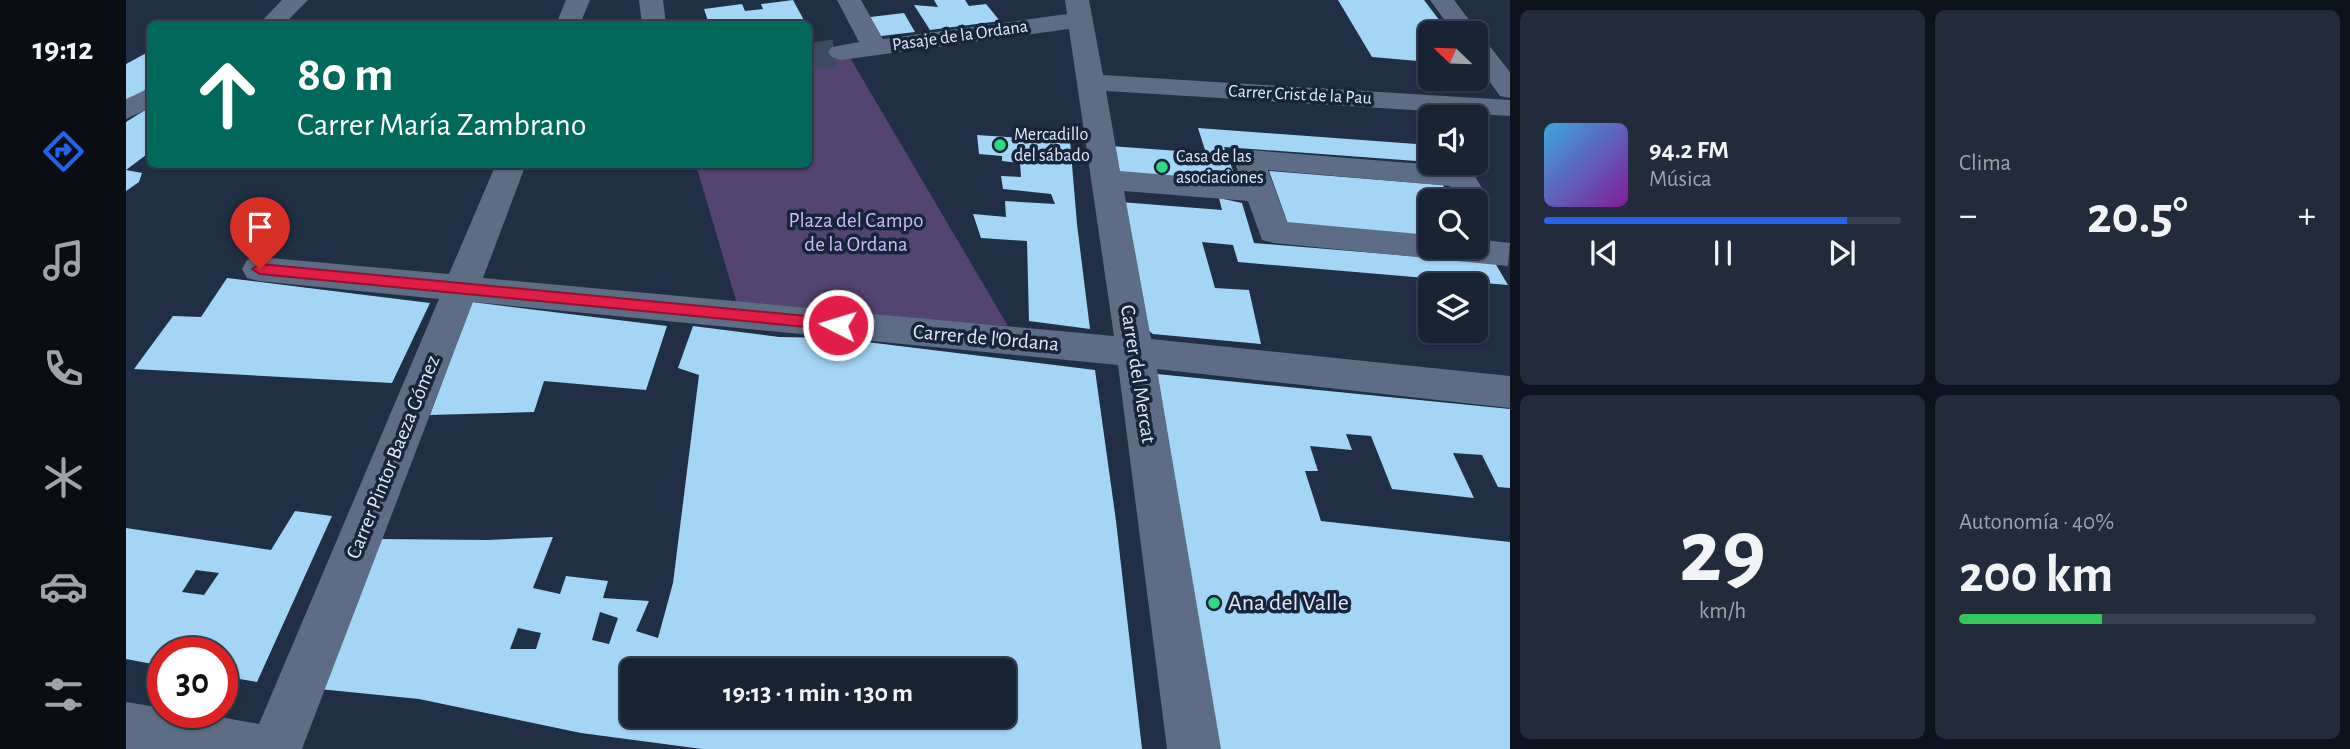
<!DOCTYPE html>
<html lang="es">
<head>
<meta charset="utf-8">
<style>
  :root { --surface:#182333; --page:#212b3b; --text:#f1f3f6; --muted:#9fa4ac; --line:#36404e; --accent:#2563eb }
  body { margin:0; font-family:"Alegreya Sans",sans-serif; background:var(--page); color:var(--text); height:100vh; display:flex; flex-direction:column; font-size:26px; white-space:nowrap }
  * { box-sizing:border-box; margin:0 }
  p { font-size:23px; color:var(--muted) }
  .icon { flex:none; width:38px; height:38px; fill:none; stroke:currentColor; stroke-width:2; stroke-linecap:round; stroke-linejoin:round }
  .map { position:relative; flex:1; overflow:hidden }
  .sheet { display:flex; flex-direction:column; gap:10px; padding:10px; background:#0d131c; width:840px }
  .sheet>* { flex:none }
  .hud { position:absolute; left:21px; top:21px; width:665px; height:147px; border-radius:10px; box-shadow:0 2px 5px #0004,0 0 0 2px var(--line); background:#00695c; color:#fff; overflow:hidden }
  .needle { width:46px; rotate:293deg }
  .buttons { position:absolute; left:1292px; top:21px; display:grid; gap:14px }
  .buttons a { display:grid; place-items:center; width:70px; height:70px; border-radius:10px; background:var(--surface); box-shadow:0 2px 5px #0004,0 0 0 2px var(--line); font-size:35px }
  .speed { position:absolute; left:21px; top:637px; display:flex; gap:14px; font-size:35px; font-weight:700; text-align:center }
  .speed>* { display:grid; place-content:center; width:91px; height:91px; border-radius:50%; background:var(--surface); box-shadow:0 2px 5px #0004,0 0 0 2px var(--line); line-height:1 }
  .speed .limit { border:10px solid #d22; background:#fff; color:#111 }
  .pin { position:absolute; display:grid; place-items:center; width:60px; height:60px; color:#fff; margin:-72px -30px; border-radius:50% 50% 50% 0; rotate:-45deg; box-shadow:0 0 7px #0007 }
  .pin .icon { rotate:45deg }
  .me { position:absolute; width:77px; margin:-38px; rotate:275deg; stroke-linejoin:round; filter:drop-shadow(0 0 5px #0008) }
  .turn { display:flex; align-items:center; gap:24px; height:147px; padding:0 35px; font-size:32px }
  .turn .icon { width:91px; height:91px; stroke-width:2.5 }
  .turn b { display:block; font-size:49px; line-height:60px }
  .big { font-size:52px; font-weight:600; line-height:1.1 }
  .sheet .tile { flex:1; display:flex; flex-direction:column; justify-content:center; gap:10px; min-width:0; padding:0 24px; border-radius:10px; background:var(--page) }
  .sheet .dial { align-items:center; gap:0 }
  .dial b { font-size:91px; line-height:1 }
  .song { display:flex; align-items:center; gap:21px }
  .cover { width:84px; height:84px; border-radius:10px; background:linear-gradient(135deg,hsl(200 70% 55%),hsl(290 70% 35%)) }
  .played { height:7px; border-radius:4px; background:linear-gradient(90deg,var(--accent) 85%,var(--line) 85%) }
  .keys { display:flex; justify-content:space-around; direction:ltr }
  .heat { display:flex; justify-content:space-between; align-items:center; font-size:38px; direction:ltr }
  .charge { height:10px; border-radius:5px; background:linear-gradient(90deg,#34c759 40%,var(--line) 0) }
  .sheet .tiles { flex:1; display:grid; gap:10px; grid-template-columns:repeat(2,1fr) }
  .trip { position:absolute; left:494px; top:658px; width:396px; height:70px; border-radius:10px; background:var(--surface); box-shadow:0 2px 5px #0004,0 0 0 2px var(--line); font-weight:600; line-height:70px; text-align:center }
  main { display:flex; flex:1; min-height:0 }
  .tabs { display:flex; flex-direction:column; width:126px; justify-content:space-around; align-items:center; background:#0a0e14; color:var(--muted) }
  .tabs .icon { width:49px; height:49px }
  .tabs .current { color:var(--accent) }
  .tabs b { font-size:32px; color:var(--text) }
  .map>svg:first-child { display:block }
  .green { fill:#534470 }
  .building { fill:#a4d5f4; fill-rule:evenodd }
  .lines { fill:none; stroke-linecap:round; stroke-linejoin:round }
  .minor-tunnel { stroke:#3d4b5f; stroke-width:27; stroke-dasharray:27 13; stroke-linecap:butt }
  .minor { fill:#5c6d85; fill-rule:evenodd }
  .route { fill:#e11d48; stroke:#92132f; stroke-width:2 }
  .poi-dot { fill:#2fd883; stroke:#17253a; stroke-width:2.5 }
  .labels { text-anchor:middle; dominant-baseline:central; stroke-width:7; stroke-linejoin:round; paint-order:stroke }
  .far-street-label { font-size:18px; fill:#dfe9f7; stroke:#17253a }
  .far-poi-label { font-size:18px; fill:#dfe9f7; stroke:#17253a; text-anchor:start }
  .park-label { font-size:21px; fill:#ccb9f5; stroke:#17253a }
  .street-label { font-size:21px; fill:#dfe9f7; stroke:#17253a }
  .near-poi-label { font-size:24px; fill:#dfe9f7; stroke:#17253a; text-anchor:start }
</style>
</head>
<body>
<main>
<nav class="tabs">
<b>19:12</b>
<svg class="icon current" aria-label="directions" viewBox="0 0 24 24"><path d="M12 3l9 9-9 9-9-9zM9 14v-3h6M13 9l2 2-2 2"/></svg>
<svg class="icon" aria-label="music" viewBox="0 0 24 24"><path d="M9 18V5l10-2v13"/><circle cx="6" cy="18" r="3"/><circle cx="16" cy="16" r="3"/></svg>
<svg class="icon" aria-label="phone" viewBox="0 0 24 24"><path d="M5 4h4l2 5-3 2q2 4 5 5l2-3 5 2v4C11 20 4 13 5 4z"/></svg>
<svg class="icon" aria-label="climate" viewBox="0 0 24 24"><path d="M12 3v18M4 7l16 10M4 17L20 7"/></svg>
<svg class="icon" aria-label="car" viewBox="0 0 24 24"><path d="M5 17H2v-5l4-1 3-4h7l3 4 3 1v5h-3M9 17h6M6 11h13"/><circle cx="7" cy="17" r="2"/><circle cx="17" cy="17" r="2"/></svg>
<svg class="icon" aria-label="filters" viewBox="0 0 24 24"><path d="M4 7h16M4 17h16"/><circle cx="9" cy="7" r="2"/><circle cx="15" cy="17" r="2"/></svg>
</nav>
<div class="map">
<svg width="1384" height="749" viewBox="0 0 1384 749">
  <rect width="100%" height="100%" fill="#202f44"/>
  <!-- green -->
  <path class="green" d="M723,56L882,326L611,304L570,165L682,164L683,62Z"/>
  <!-- building -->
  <path class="building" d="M667,0L680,24H583L578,9L616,4L619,11L637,9L635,4Z
    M808,0H839L843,6L860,4L874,21L804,30L788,5L812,7Z
    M1212,0H1298L1323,33H1304V62L1246,57Z
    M778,13L789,32L747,37L736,18Z
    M24,51V87L0,102V64Z
    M24,107V152L0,170V122Z
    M1072,128L1304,145V162L1098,147L1107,171L1085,170L1089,184L990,174L984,146L1080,153Z
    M851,135L944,141L951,224L964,329L903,321L901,241L855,238L847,214L880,217L879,201L929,204L925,194L877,189L875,176L895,177L894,163L876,161V156L853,154Z
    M0,170L16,173L13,182L0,191Z
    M1143,171L1317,185L1326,201H1304V236L1162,224Z
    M1093,198L1116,203L1128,243L1369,263L1382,285L1112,262L1107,245L1076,242L1089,288L1123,290L1135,344L1027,334L1019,328L994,202L1096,210Z
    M101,278L304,303L266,383L8,369L47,316L75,317Z
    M346,302L541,326L520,390L418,381L408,412L304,415Z
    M567,326L653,337L708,338L969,370L990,521L1016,749H576L455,733L293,699L193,689L255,539L361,540L427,537L407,588L434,594L440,576L482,581L477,598L523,601L510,631L532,638L547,583L573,375L552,368ZM474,612L492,618L483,644L466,640ZM392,628L415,633L410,649H384ZM506,670H877V716H506Z
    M1021,373L1384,409V488L1372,487L1356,455L1327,453L1348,498L1266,489L1245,436L1220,434L1226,450L1184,446L1192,471H1179L1195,521L1384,542V749H1087Z
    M169,511L206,516L131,682L96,676V653H37V666L0,659V528L145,550ZM70,570L93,573L78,595L56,592Z"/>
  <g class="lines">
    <!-- minor-tunnel -->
    <path class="minor-tunnel" d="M682,57L715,52"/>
    <!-- minor -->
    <path class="minor" d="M156,0H182L158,24H133Z
      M440,0H464L454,24H430Z
      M513,0H537L540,24H516Z
      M711,0H735L757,39L941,14L939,0H963L977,75L1384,100V116L980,91L994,171L1115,181L1108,159L1112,153L1123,150L1334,167L1345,170L1364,201L1359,208L1349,211V201H1332L1324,186L1142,170L1161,222L1304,235V247H1349V239L1384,243L1382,266L1148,243L1136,240L1122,201L998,191L1025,339L1384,376V408L1031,369L1095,749H1041L992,365L347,302L176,749H0V702L37,708V712H66L133,724L313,299L133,281L121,278L116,269L121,260L133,257L323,274L370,164H400L357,278L988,336L943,29L715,60L706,57L702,52L706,47L733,42Z
      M1304,0H1328L1353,33L1351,37L1358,39L1384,72V98L1374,96L1349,62V33H1328Z
      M24,88V108L0,119V99Z"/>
  </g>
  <!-- route -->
  <path class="route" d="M134,264L712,319L720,325L712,330L134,274L126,269Z"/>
  <!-- markers -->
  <g class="poi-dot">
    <circle cx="874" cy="145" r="7"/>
    <circle cx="1036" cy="167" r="7"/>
    <circle cx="1088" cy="603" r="7"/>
  </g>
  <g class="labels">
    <!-- far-street labels -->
    <g class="far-street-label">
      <text transform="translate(834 36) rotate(-8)">Pasaje de la Ordana</text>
      <text transform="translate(1174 95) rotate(3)">Carrer Crist de la Pau</text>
    </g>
    <!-- far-poi labels -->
    <g class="far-poi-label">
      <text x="888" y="135">Mercadillo<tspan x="888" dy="21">del sábado</tspan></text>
      <text x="1050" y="157">Casa de las<tspan x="1050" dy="21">asociaciones</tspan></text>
    </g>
    <!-- park labels -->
    <g class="park-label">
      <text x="730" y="220">Plaza del Campo<tspan x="730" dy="24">de la Ordana</tspan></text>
    </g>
    <!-- street labels -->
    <g class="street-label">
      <text transform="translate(860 338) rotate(5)">Carrer de l'Ordana</text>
      <text transform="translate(1012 374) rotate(81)">Carrer del Mercat</text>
      <text transform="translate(267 457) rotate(-68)">Carrer Pintor Baeza Gómez</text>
    </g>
    <!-- near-poi labels -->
    <g class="near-poi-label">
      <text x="1102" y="603">Ana del Valle</text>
    </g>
  </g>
</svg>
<div class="buttons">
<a><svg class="needle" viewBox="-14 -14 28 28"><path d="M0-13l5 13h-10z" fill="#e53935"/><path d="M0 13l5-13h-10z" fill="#9fa4ac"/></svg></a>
<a><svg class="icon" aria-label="sound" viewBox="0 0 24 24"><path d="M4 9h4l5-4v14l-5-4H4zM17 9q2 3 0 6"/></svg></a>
<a><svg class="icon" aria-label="search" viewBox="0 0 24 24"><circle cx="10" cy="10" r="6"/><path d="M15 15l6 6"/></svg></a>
<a><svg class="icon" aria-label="layers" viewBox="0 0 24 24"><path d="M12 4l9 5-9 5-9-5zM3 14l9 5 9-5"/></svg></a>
</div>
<div class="speed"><div class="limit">30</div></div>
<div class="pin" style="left:134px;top:269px;background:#d93025"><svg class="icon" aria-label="arrive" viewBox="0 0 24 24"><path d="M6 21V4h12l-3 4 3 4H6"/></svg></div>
<svg class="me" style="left:712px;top:325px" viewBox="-20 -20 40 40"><circle r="17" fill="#e11d48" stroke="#fff" stroke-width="3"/><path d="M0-11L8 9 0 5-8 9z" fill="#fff"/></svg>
<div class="trip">19:13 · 1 min · 130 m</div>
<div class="hud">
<div class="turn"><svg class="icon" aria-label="ahead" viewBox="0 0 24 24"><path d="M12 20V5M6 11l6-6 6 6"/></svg><div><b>80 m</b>Carrer María Zambrano</div></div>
</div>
</div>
<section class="sheet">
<div class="tiles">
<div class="tile">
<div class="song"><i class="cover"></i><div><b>94.2 FM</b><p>Música</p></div></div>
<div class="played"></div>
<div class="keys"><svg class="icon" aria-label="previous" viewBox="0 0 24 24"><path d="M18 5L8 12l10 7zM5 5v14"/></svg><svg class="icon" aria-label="pause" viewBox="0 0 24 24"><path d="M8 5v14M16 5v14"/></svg><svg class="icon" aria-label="next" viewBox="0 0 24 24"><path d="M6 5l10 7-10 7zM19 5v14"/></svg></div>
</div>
<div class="tile"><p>Clima</p>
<div class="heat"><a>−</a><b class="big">20.5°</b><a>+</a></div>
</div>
<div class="tile dial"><b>29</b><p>km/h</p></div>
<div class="tile"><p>Autonomía · 40%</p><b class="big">200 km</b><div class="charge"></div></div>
</div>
</section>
</main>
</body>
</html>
